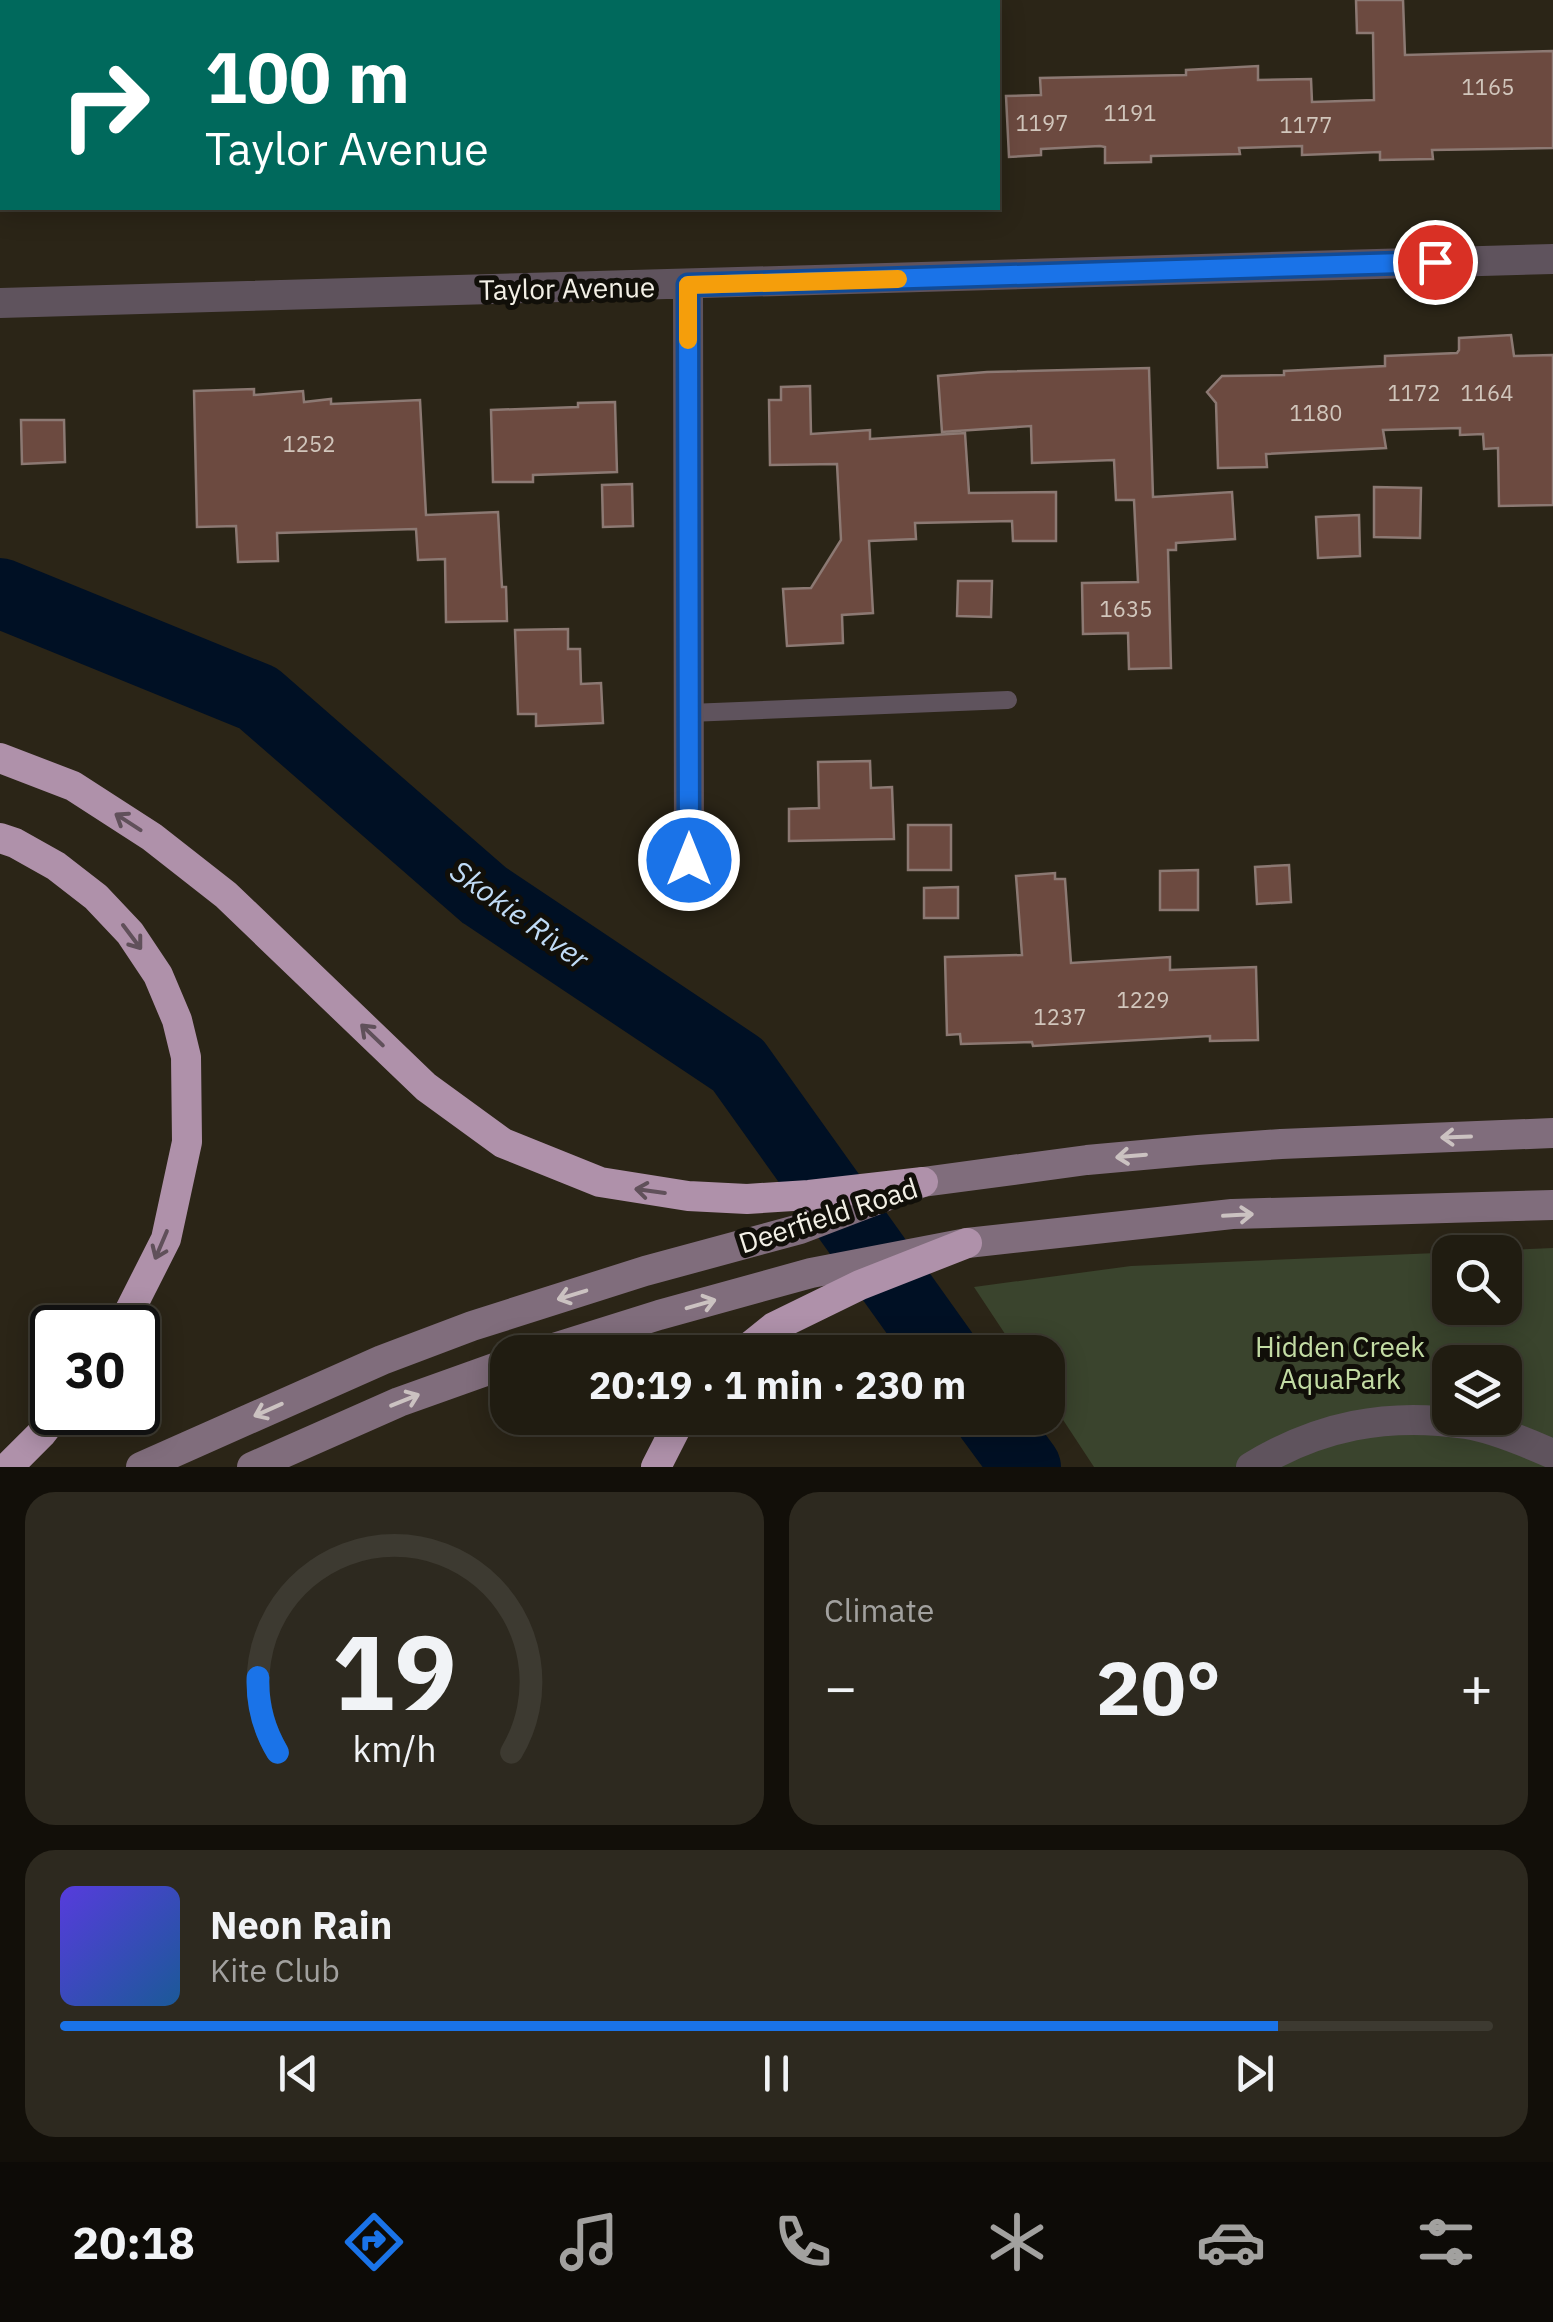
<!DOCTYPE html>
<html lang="en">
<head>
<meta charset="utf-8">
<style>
  :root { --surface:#201c11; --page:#2d291f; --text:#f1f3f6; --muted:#a2a19f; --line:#3d3a31; --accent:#1a73e8 }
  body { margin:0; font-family:"IBM Plex Sans",sans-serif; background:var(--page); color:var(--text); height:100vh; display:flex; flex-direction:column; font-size:38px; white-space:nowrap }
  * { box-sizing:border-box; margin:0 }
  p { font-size:32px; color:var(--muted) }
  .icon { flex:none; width:55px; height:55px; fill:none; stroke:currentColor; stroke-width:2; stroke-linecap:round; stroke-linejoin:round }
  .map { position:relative; height:1467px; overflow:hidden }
  .drawer { display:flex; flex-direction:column; gap:25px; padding:25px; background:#120f09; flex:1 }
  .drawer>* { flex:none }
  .guide { position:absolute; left:0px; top:0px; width:1000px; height:210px; box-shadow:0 5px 25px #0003,0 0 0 2px var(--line); background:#00695c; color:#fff; overflow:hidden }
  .controls { position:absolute; left:1432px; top:1235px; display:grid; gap:20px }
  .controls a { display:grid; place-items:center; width:90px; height:90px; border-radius:20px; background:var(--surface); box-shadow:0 5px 25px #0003,0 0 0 2px var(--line); font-size:50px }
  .speed { position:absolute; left:30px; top:1305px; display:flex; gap:20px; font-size:50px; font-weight:700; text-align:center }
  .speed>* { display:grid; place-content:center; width:130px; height:130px; border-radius:50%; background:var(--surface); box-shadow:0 5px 25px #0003,0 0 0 2px var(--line); line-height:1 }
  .speed .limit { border:5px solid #111; border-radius:15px; background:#fff; color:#111 }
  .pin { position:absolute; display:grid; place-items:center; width:85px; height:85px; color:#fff; margin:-42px; border:5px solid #fff; border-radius:50%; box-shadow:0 2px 10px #0007 }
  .me { position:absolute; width:110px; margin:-55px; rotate:0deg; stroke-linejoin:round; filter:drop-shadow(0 0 8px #0008) }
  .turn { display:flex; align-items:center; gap:35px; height:210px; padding:0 40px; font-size:45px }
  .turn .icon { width:130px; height:130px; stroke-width:2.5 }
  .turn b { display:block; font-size:70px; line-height:85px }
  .big { font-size:75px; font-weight:700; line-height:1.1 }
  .drawer .card { flex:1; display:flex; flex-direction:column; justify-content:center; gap:15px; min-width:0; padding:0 35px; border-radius:30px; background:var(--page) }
  .drawer .dial { align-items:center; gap:0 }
  .dial svg { height:260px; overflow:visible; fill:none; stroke:var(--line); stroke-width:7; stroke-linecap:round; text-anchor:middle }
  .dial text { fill:var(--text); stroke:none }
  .song { display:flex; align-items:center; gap:30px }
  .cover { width:120px; height:120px; border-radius:15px; background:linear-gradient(135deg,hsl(250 70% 55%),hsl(210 70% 35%)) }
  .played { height:10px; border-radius:5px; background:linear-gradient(90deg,var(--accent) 85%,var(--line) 85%) }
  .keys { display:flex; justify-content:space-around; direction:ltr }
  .heat { display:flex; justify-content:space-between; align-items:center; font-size:55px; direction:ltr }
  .drawer .tiles { flex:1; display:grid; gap:25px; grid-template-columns:1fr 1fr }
  .card:last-child { grid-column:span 2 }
  .trip { position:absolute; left:490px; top:1335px; width:575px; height:100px; border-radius:30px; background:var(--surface); box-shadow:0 5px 25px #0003,0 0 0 2px var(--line); font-weight:700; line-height:100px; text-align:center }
  .menu { display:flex; height:160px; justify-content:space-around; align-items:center; background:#0d0b07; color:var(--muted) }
  .menu .icon { width:70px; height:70px }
  .menu .selected { color:var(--accent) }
  .menu b { font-size:45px; color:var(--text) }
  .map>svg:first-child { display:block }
  .green { fill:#3a442d; fill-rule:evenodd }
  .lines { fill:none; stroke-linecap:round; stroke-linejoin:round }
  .river { stroke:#001024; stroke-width:70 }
  .building { fill:#6c4a40; stroke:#8c7973; stroke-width:2.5 }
  .lane { stroke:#5f535d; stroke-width:18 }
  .street { stroke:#5f535d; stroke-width:30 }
  .secondary { stroke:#806d7c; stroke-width:30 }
  .highway { stroke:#af91aa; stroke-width:30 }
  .oneway { stroke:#60505a }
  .oneway2 { stroke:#cbc2c1 }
  .route-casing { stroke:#114b97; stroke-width:25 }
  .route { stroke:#1a73e8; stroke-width:18 }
  .slow { stroke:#f59e0b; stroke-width:18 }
  .labels { text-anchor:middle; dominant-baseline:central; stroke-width:10; stroke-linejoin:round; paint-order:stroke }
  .number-label { font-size:22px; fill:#d1c6bc }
  .street-label { font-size:28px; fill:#f3f0e6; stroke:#110f09 }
  .park-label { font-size:28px; fill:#c3dca4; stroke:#110f09 }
  .water-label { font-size:30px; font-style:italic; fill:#c0dbf6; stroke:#110f09 }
</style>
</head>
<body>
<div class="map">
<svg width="1553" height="1467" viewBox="0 0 1553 1467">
  <rect width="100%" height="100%" fill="#2b2517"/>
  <!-- green -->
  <path class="green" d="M1553,1248V1467H1094L1048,1397V1352H1017L974,1287L1131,1266ZM1450,1252H1505V1308H1450ZM1450,1362H1505V1418H1450Z"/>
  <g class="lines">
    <!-- river -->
    <path class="river" d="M0,593L258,698L484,895L738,1065L943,1352
      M990,1418L1026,1467"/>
  </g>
  <!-- building -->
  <path class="building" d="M1356,0H1403L1405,55L1553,51V148L1432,150L1433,159L1380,160V152L1302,155V146L1239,148L1240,154L1151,156V162L1105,163V147L1100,146L1041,149V155L1009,157L1006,96L1041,95L1040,78L1186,75V70L1258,66V80L1311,79L1312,102L1374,100L1373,33H1357Z
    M1511,335L1514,356L1553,355V505L1499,506L1498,448L1484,449L1483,434L1460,435V428L1383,430L1386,448L1266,454L1267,467L1218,468L1216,403L1207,392L1222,376L1284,375V371L1385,366V356L1457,353L1459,350V338Z
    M1149,368L1153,497L1232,492L1235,539L1176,543V550H1168L1171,668L1129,669L1128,633L1083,634L1082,583L1138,582L1134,500H1116L1114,460L1032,463L1031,426L942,432L938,376L987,372Z
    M810,386L811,434L870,430V439L965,433L969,493L1056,492V541H1013L1012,521L915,523L916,539L869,541L873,613L842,615L843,643L787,646L783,589L811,588L841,540L837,464L770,465L769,400H781V387Z
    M254,389V395L303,391L304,402L331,399V404L420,400L426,515L498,512L502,587H506L507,621L446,622L445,559L418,560L416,529L277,533L278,561L238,562L236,526L197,527L194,391Z
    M615,402L617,472L533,475V482H493L491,410L578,407V403Z
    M21,420H64L65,462L22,464Z
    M632,484L633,526L603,527L602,485Z
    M1374,487L1421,488L1420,538L1374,537Z
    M1359,515L1360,556L1318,558L1316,517Z
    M958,581H992L991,617L957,616Z
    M568,629V649H580L581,684L601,683L603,723L536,726V714H518L515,630Z
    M870,761L871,788L892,787L894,839L789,841V809L819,808L818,762Z
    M908,825H951V870H908Z
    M1289,865L1291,902L1257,904L1255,867Z
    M1198,870V910H1160V871Z
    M1055,873V879H1065L1071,963L1170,957V970L1256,967L1258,1040L1210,1041V1036L1033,1046L1032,1042L961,1044L960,1034L947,1035L945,957L1022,955L1016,876Z
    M958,887V918H924V888Z"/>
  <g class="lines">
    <!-- lane -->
    <path class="lane" d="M689,713L1008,700"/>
    <!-- street -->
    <path class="street" d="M688,285L689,860
      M0,303L1553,259
      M1251,1467C1318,1426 1387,1412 1466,1424C1493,1428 1528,1443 1553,1454"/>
    <!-- secondary -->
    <path class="secondary" d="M541,1352L659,1315L811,1273L967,1243L1232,1214L1553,1205
      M141,1467L382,1360L472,1326L645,1271L800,1229L923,1182L1087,1160L1198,1150L1281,1144L1553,1133
      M252,1467L399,1402L508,1363"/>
    <!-- highway -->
    <path class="highway" d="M0,758L73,786L152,837L226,895L426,1087L503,1143L600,1182L688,1196L747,1199L809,1195L923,1182
      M0,838L15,843L56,866L96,897L130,933L158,975L177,1020L186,1057L187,1142L166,1239L121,1328
      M743,1352L774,1327L860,1285L967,1243
      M8,1467L41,1434L58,1412
      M656,1467L681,1418"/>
  </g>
  <!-- one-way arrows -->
  <defs><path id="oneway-shaft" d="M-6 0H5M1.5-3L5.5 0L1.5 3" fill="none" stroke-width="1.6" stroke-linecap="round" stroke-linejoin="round" transform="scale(2.5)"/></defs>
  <g class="oneway">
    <use href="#oneway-shaft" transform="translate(128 822) rotate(-147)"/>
    <use href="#oneway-shaft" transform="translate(132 937) rotate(53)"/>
    <use href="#oneway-shaft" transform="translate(372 1035) rotate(-136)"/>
    <use href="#oneway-shaft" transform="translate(650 1191) rotate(-172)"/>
    <use href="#oneway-shaft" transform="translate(161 1245) rotate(113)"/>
  </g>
  <g class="oneway2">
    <use href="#oneway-shaft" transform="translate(1456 1137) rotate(178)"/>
    <use href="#oneway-shaft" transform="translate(1131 1156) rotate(175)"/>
    <use href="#oneway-shaft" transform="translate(1238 1215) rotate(-3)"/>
    <use href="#oneway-shaft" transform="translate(572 1295) rotate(163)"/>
    <use href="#oneway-shaft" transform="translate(701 1304) rotate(-16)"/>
    <use href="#oneway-shaft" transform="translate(405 1400) rotate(-22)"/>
    <use href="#oneway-shaft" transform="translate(268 1410) rotate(156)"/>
  </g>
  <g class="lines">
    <defs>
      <path id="route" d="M689,860L688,285L1435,262"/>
    </defs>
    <!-- route casing -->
    <use href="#route" class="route-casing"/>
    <!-- route -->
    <use href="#route" class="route"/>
    <!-- slow -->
    <path class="slow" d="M688,340V285L898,279"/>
  </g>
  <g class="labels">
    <!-- number labels -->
    <g class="number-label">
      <text x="1488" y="86">1165</text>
      <text x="1130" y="112">1191</text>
      <text x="1042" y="122">1197</text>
      <text x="1306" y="124">1177</text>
      <text x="1414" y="392">1172</text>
      <text x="1487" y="392">1164</text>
      <text x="1316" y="412">1180</text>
      <text x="309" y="443">1252</text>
      <text x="1126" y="608">1635</text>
      <text x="1143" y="999">1229</text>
      <text x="1060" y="1016">1237</text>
    </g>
    <!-- street labels -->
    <g class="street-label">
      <text transform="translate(567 288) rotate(-1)">Taylor Avenue</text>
      <text transform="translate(828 1215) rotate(-18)">Deerfield Road</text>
    </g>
    <!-- park labels -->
    <g class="park-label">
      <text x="1340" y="1346">Hidden Creek<tspan x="1340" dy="32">AquaPark</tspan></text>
    </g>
    <!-- water labels -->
    <g class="water-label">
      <text transform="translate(520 914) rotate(36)">Skokie River</text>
    </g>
  </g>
</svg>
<div class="controls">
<a><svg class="icon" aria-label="search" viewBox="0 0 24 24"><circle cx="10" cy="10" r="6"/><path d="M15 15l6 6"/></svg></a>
<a><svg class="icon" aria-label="layers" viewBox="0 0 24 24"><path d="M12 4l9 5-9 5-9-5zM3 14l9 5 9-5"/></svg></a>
</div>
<div class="speed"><div class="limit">30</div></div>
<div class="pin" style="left:1435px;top:262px;background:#d93025"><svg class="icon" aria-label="arrive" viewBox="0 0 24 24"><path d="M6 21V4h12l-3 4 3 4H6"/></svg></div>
<svg class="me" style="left:689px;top:860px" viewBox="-20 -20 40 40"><circle r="17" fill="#1a73e8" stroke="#fff" stroke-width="3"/><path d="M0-11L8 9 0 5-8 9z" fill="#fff"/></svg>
<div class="trip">20:19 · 1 min · 230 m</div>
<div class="guide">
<div class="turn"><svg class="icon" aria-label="right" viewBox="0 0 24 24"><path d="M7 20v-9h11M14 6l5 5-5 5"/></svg><div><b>100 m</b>Taylor Avenue</div></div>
</div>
</div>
<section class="drawer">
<div class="tiles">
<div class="card dial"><svg viewBox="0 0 100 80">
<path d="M14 69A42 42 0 1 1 86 69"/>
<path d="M14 69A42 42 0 0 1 8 46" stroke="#1a73e8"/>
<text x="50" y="56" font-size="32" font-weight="700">19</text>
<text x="50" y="72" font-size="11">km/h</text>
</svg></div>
<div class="card"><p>Climate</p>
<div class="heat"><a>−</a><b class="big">20°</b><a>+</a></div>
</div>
<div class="card">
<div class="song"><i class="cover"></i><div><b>Neon Rain</b><p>Kite Club</p></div></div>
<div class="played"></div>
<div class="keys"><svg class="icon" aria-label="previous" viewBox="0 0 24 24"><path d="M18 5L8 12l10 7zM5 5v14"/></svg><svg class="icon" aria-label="pause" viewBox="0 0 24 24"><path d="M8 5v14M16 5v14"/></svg><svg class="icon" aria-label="next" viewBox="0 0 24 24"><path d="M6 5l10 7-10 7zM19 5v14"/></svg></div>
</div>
</div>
</section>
<nav class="menu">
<b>20:18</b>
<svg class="icon selected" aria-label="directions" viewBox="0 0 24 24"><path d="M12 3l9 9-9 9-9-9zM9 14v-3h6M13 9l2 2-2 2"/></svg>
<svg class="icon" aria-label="music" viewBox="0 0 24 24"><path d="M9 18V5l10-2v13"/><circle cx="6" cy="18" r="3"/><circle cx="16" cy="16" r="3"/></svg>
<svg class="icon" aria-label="phone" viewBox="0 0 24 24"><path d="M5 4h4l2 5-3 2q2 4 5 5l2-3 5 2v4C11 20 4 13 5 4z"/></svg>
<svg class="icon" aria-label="climate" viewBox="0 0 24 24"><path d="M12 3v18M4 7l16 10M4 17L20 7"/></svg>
<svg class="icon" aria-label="car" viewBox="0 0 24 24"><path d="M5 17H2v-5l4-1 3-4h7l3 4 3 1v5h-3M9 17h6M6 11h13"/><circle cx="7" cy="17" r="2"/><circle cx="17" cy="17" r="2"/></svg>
<svg class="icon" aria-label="filters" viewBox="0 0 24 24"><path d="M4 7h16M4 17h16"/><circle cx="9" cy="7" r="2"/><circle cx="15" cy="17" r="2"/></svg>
</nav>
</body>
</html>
